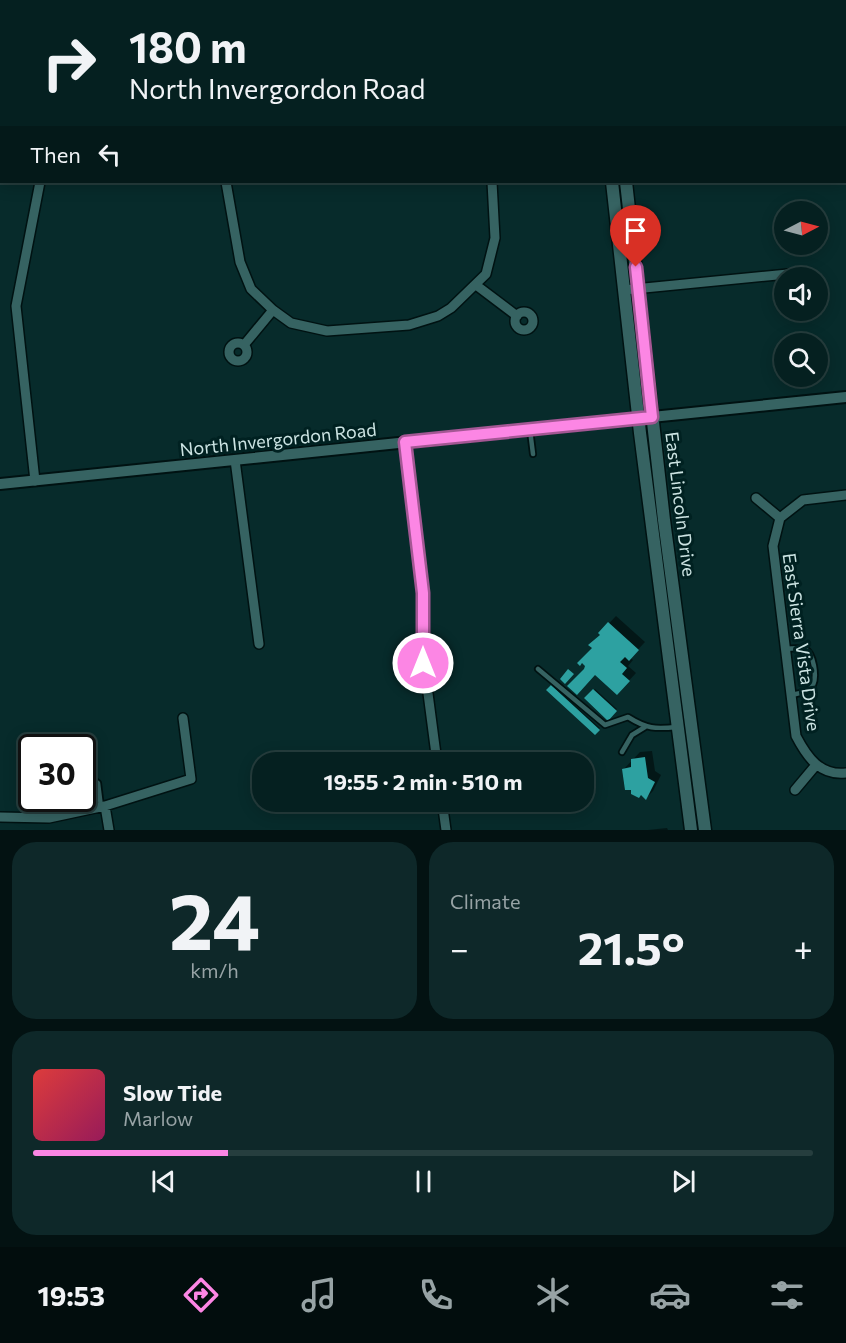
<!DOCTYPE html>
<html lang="en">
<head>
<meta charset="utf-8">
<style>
  :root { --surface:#052020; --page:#0e2829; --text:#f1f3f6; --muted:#97a3a5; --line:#263e3e; --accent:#fc86e4 }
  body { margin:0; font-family:Commissioner,sans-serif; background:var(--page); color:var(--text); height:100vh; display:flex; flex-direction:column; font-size:22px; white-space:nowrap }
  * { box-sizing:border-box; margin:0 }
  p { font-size:20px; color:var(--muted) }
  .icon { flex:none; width:33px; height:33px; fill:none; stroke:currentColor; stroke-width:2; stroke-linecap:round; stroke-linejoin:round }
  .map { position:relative; height:830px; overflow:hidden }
  .panel { display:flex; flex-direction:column; gap:12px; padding:12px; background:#031212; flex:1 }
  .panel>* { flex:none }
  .hud { position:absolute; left:0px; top:0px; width:846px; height:183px; box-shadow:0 3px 15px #0003,0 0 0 2px var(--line); background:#052020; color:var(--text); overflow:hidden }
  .needle { width:39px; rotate:84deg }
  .tools { position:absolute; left:774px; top:201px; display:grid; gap:12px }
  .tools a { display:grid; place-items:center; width:54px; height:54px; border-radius:50%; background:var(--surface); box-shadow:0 3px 15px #0003,0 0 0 2px var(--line); font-size:30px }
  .speed { position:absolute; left:18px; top:734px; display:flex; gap:12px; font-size:30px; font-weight:700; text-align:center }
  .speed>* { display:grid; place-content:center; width:78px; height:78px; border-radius:50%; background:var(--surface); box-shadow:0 3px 15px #0003,0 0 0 2px var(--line); line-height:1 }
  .speed .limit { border:3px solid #111; border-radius:9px; background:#fff; color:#111 }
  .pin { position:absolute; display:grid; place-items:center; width:51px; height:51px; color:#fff; margin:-62px -26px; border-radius:50% 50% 50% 0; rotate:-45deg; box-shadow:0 0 6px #0007 }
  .pin .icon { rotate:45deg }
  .me { position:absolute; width:66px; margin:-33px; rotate:0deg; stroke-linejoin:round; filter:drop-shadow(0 0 4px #0008) }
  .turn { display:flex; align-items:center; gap:21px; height:126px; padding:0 30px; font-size:27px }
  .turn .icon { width:78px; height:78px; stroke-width:2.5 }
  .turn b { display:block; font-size:42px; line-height:51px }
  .then { display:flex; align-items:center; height:57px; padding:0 30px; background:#0003; gap:12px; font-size:22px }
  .big { font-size:45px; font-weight:700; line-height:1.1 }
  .panel .card { flex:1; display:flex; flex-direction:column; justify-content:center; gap:9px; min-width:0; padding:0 21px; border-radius:24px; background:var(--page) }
  .panel .dial { align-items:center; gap:0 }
  .dial b { font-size:78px; line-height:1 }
  .song { display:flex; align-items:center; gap:18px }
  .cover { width:72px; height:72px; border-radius:9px; background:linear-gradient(135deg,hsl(0 70% 55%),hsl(330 70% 35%)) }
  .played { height:6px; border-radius:3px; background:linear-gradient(90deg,var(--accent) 25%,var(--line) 25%) }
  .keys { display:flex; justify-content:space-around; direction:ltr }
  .heat { display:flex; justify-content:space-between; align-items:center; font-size:33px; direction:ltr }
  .panel .tiles { flex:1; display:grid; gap:12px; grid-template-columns:1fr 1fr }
  .card:last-child { grid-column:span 2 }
  .trip { position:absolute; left:252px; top:752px; width:342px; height:60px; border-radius:24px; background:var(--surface); box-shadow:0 3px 15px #0003,0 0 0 2px var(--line); font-weight:700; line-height:60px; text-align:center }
  .tab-bar { display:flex; height:96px; justify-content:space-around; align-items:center; background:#020d0d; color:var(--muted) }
  .tab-bar .icon { width:42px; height:42px }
  .tab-bar .on { color:var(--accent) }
  .tab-bar b { font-size:27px; color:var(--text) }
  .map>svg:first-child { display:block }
  .shadow { fill:#0007 }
  .building { fill:#2da1a1 }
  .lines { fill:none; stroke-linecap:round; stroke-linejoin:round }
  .service-casing { stroke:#001212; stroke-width:8 }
  .minor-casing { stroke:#001212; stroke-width:12 }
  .tertiary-casing { stroke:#001212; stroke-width:14 }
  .secondary-casing { stroke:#001212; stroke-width:15 }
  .service { stroke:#366362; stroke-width:4.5 }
  .minor { stroke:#366362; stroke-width:9 }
  .tertiary { stroke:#366362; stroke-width:10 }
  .secondary { stroke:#366362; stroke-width:12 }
  .route-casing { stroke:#a45794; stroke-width:15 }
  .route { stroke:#fc86e4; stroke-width:10 }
  .labels { text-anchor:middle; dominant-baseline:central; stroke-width:6; stroke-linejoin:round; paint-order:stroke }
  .street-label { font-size:18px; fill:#cce4e3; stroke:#002121 }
</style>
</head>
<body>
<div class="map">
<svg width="846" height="830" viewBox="0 0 846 830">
  <rect width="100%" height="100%" fill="#072b2b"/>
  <!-- shadow -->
  <path class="shadow" d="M616,616L645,642L630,658L633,660L628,666L636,673L624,686L594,648L602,634L600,633Z
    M553,685L600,728L595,733L548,690Z
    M595,689L617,709L608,718L586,698Z
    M652,751L655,771L661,775L653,791L646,798L623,770L640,752Z
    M667,828L668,830H648Z"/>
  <!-- building -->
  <path class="building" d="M608,622L639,650L629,661L625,657L620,662L627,668L622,674L630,681L617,695L595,675L577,695L567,686L584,669L585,666L582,663L580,666L577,663L592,648L588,645L600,635L598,633Z
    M568,669L574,674L565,684L560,679Z
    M551,685L600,730L595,735L546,690Z
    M593,689L617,711L608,721L584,698Z
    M645,757L648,778L655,782L646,800L641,795L639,798L631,794V790H625L622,769L631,767V759Z"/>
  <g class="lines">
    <defs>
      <path id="service" d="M10,2L25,0
        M0,9L2,7
        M530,430L533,454
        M785,649C791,649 800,647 805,649C814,653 817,677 813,685C808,693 799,693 791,695
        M538,669L605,725L628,717C647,729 655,729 677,727
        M622,752L632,735L645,727
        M82,781L91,778L98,783L101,807
        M37,818L38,798"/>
      <path id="minor" d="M253,0L258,2
        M281,0L283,2
        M481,0V2
        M224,2V0
        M270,2L271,0
        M0,52L2,55
        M0,143H2
        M226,182L240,262L251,289L273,310L291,323L327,331L409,325L438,316L451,308L486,274L495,238L492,182
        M476,285L517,316
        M624,290L798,273
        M515 321a9 9 0 1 1 18 0a9 9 0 1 1-18 0Z
        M229 352a9 9 0 1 1 18 0a9 9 0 1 1-18 0Z
        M244,345L273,310
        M405,442L423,593L424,663L437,762
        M235,460L259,644
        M35,481L16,306L40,182
        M756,498L780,518
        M780,518L773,546L796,736C807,757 820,776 846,773
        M780,518L803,500L846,495
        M795,790L816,765
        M442,801L446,830
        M105,806L109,830
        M0,817L49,818L105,806L191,779L183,718"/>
      <path id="tertiary" d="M0,484L846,397"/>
      <path id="secondary" d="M593,0V2
        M607,0V2
        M612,182L640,433L691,830
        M626,182L664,520L705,830"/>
    </defs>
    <!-- service casing -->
    <use href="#service" class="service-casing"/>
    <!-- minor casing -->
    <use href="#minor" class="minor-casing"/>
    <!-- tertiary casing -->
    <use href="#tertiary" class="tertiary-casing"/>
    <!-- secondary casing -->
    <use href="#secondary" class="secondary-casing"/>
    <!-- service -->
    <use href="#service" class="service"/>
    <!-- minor -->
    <use href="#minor" class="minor"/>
    <!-- tertiary -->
    <use href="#tertiary" class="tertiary"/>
    <!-- secondary -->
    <use href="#secondary" class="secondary"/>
  </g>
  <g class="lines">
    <defs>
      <path id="route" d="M423,663V593L405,442L652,417L636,267"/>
    </defs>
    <!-- route casing -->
    <use href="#route" class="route-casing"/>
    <!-- route -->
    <use href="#route" class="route"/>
  </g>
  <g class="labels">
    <!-- street labels -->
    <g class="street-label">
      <text transform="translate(278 439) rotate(-6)">North Invergordon Road</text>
      <text transform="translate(681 504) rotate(83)">East Lincoln Drive</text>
      <text transform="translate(802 642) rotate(82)">East Sierra Vista Drive</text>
    </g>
  </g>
</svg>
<div class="tools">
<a><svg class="needle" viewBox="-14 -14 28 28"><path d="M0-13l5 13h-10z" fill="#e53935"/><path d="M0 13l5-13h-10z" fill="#97a3a5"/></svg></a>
<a><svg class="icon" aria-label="sound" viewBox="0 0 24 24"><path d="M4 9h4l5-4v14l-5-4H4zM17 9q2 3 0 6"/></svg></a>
<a><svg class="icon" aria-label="search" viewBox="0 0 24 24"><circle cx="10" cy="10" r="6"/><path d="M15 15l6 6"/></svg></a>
</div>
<div class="speed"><div class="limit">30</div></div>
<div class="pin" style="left:636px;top:267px;background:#d93025"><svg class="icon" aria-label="arrive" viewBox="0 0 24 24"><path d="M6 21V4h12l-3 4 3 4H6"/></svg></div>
<svg class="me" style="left:423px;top:663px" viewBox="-20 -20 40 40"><circle r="17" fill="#fc86e4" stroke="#fff" stroke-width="3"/><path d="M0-11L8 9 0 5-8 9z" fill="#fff"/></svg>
<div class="trip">19:55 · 2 min · 510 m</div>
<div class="hud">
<div class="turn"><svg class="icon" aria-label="right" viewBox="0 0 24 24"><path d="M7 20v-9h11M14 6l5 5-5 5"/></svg><div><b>180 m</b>North Invergordon Road</div></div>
<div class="then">Then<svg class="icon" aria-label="left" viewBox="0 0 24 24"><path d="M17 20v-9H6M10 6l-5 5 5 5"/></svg></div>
</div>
</div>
<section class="panel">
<div class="tiles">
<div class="card dial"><b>24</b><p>km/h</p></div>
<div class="card"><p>Climate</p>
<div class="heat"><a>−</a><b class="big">21.5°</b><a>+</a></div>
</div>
<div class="card">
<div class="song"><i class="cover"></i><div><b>Slow Tide</b><p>Marlow</p></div></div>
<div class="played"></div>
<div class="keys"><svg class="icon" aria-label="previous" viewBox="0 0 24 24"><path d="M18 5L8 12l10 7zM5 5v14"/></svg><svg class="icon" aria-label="pause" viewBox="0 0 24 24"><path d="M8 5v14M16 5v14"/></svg><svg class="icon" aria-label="next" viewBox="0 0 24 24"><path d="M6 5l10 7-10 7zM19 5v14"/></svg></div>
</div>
</div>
</section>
<nav class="tab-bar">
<b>19:53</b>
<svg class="icon on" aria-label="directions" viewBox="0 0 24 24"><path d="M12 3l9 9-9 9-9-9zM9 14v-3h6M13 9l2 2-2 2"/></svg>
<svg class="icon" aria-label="music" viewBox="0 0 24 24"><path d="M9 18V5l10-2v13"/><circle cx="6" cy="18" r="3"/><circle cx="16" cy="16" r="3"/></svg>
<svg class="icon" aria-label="phone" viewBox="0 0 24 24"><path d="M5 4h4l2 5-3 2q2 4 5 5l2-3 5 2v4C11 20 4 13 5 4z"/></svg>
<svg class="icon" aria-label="climate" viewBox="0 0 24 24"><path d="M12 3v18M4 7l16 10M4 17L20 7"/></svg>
<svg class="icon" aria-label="car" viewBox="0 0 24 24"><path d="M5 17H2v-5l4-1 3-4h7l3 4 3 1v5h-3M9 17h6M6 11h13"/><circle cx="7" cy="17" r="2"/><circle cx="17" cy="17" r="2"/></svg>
<svg class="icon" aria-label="filters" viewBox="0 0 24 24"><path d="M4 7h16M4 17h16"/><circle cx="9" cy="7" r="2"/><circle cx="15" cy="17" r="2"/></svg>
</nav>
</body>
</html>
